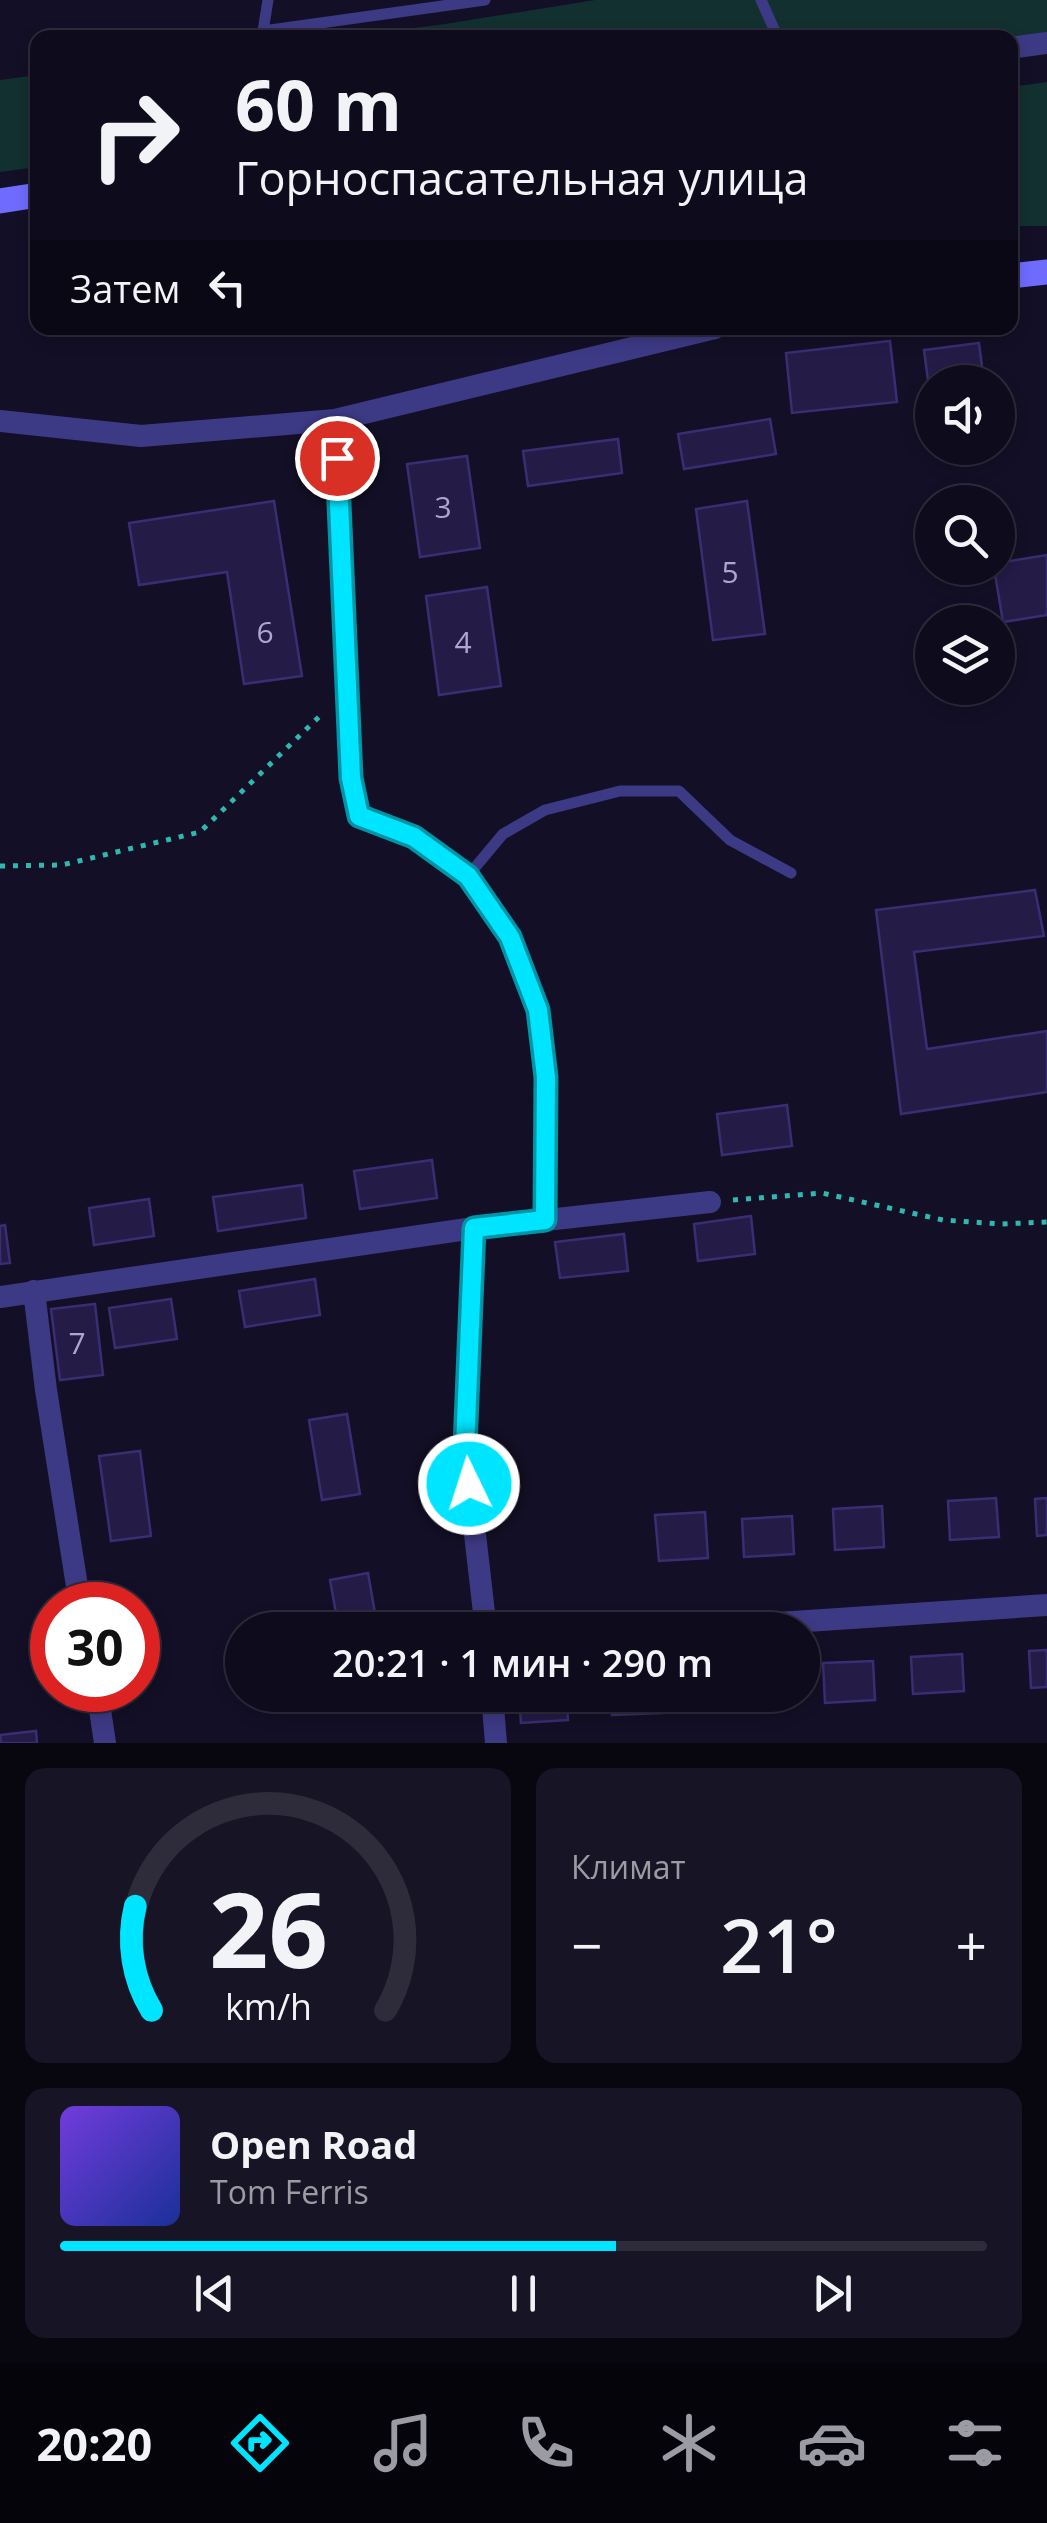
<!DOCTYPE html>
<html lang="ru">
<head>
<meta charset="utf-8">
<style>
  :root { --surface:#0e0b1c; --page:#171425; --text:#f1f3f6; --muted:#9b9ba3; --line:#2e2b3b; --accent:#00e5ff }
  body { margin:0; font-family:"Open Sans",sans-serif; background:var(--page); color:var(--text); height:100vh; display:flex; flex-direction:column; font-size:38px; white-space:nowrap }
  * { box-sizing:border-box; margin:0 }
  p { font-size:32px; color:var(--muted) }
  .icon { flex:none; width:55px; height:55px; fill:none; stroke:currentColor; stroke-width:2; stroke-linecap:round; stroke-linejoin:round }
  .map { position:relative; height:1743px; overflow:hidden }
  .details { display:flex; flex-direction:column; gap:25px; padding:25px; background:#08060f; flex:1 }
  .details>* { flex:none }
  .top-card { position:absolute; left:30px; top:30px; width:988px; height:305px; border-radius:20px; box-shadow:0 5px 15px #0003,0 0 0 2px var(--line); background:#0e0b1c; color:var(--text); overflow:hidden }
  .tools { position:absolute; left:915px; top:365px; display:grid; gap:20px }
  .tools a { display:grid; place-items:center; width:100px; height:100px; border-radius:50%; background:var(--surface); box-shadow:0 5px 15px #0003,0 0 0 2px var(--line); font-size:50px }
  .speed { position:absolute; left:30px; top:1582px; display:flex; gap:20px; font-size:50px; font-weight:700; text-align:center }
  .speed>* { display:grid; place-content:center; width:130px; height:130px; border-radius:50%; background:var(--surface); box-shadow:0 5px 15px #0003,0 0 0 2px var(--line); line-height:1 }
  .speed .limit { border:15px solid #d22; background:#fff; color:#111 }
  .pin { position:absolute; display:grid; place-items:center; width:85px; height:85px; color:#fff; margin:-42px; border:5px solid #fff; border-radius:50%; box-shadow:0 2px 10px #0007 }
  .me { position:absolute; width:110px; margin:-55px; rotate:356deg; stroke-linejoin:round; filter:drop-shadow(0 0 8px #0008) }
  .turn { display:flex; align-items:center; gap:35px; height:210px; padding:0 40px; font-size:45px }
  .turn .icon { width:130px; height:130px; stroke-width:2.5 }
  .turn b { display:block; font-size:70px; line-height:85px }
  .then { display:flex; align-items:center; height:95px; padding:0 40px; background:#0003; gap:20px; font-size:38px }
  .big { font-size:75px; font-weight:600; line-height:1.1 }
  .details .tile { flex:1; display:flex; flex-direction:column; justify-content:center; gap:15px; min-width:0; padding:0 35px; border-radius:20px; background:var(--page) }
  .details .dial { align-items:center; gap:0 }
  .dial svg { height:260px; overflow:visible; fill:none; stroke:var(--line); stroke-width:7; stroke-linecap:round; text-anchor:middle }
  .dial text { fill:var(--text); stroke:none }
  .song { display:flex; align-items:center; gap:30px }
  .cover { width:120px; height:120px; border-radius:15px; background:linear-gradient(135deg,hsl(260 70% 55%),hsl(230 70% 35%)) }
  .played { height:10px; border-radius:5px; background:linear-gradient(90deg,var(--accent) 60%,var(--line) 60%) }
  .keys { display:flex; justify-content:space-around; direction:ltr }
  .heat { display:flex; justify-content:space-between; align-items:center; font-size:55px; direction:ltr }
  .details .tiles { flex:1; display:grid; gap:25px; grid-template-columns:1fr 1fr }
  .tile:last-child { grid-column:span 2 }
  .trip { position:absolute; left:225px; top:1612px; width:595px; height:100px; border-radius:50px; background:var(--surface); box-shadow:0 5px 15px #0003,0 0 0 2px var(--line); font-weight:600; line-height:100px; text-align:center }
  .dock { display:flex; height:160px; justify-content:space-around; align-items:center; background:#06040b; color:var(--muted) }
  .dock .icon { width:70px; height:70px }
  .dock .selected { color:var(--accent) }
  .dock b { font-size:45px; color:var(--text) }
  .map>svg:first-child { display:block }
  .green { fill:#12302f }
  .building { fill:#241b47; stroke:#3b2d73; stroke-width:2.5 }
  .lines { fill:none; stroke-linecap:round; stroke-linejoin:round }
  .path { stroke:#2fb8b0; stroke-width:5; stroke-dasharray:5 8; stroke-linecap:butt }
  .lane { stroke:#3d3a85; stroke-width:11 }
  .street { stroke:#3d3a85; stroke-width:22 }
  .secondary { stroke:#6f6bff; stroke-width:25 }
  .route-casing { stroke:#0095a6; stroke-width:25 }
  .route { stroke:#00e5ff; stroke-width:18 }
  .labels { text-anchor:middle; dominant-baseline:central; stroke-width:10; stroke-linejoin:round; paint-order:stroke }
  .number-label { font-size:30px; fill:#aca6d1 }
</style>
</head>
<body>
<div class="map">
<svg width="1047" height="1743" viewBox="0 0 1047 1743">
  <rect width="100%" height="100%" fill="#130f26"/>
  <!-- green -->
  <path class="green" d="M595,0H1047V33L1020,37L977,30L933,38H337L445,24Z
    M37,75V167L0,172V80Z
    M1047,82V226H1010V87Z"/>
  <!-- building -->
  <path class="building" d="M890,341L897,402L792,413L786,353Z
    M979,343L984,382H932V396H930L924,350Z
    M770,419L776,454L684,469L678,434Z
    M618,439L622,473L528,486L523,451Z
    M467,456L480,548L420,557L407,464Z
    M274,501L302,676L244,684L227,572L139,585L129,523Z
    M747,501L765,634L713,640L696,509Z
    M1047,555V615L1003,622L994,568H998V563Z
    M487,587L501,686L439,695L426,596Z
    M1035,890L1044,936L914,952L927,1049L1047,1031V1092L901,1114L876,910Z
    M787,1105L792,1146L722,1155L717,1114Z
    M432,1160L437,1198L360,1209L354,1171Z
    M302,1185L306,1218L218,1231L213,1197Z
    M149,1199L154,1236L94,1245L89,1208Z
    M751,1216L755,1254L698,1261L694,1224Z
    M5,1225L10,1263L0,1264V1226Z
    M624,1234L628,1271L560,1278L555,1242Z
    M315,1279L320,1315L245,1327L239,1291Z
    M171,1299L177,1339L115,1348L109,1308Z
    M95,1304L103,1375L60,1380L51,1309Z
    M347,1414L360,1494L322,1500L309,1420Z
    M140,1451L151,1536L111,1541L99,1456Z
    M996,1498L999,1537L950,1540L948,1501Z
    M1047,1498V1535L1037,1536L1035,1499Z
    M882,1506L884,1547L835,1550L833,1509Z
    M705,1512L708,1558L659,1561L655,1515Z
    M792,1516L794,1554L744,1557L742,1519Z
    M368,1573L378,1630H339L330,1580Z
    M1047,1650V1687L1031,1688L1029,1651Z
    M962,1654L964,1691L913,1694L911,1657Z
    M873,1661L875,1700L825,1703L823,1663Z
    M519,1695H566L568,1720L521,1723Z
    M611,1695H661L662,1713L612,1715Z
    M737,1695H786V1707L738,1710Z
    M36,1731L37,1743H1L0,1735Z"/>
  <g class="lines">
    <!-- path -->
    <path class="path" d="M0,866L62,865L200,832L324,712
      M733,1200L822,1193L943,1220L1001,1224L1047,1222"/>
    <!-- lane -->
    <path class="lane" d="M761,0L778,38
      M263,31L268,0
      M263,38V31L485,0
      M467,877L503,834L545,810L620,791H679L730,840L791,873"/>
    <!-- street -->
    <path class="street" d="M1010,48L1047,43
      M335,420L351,778L359,816L415,837L467,877L510,937L538,1009L546,1077L545,1220
      M0,421L141,436L335,420L715,328
      M474,1228L465,1447L486,1630
      M34,1291L46,1390L80,1605
      M0,1297L474,1228L710,1202
      M673,1630L1047,1605
      M97,1690L105,1743
      M492,1695L496,1743"/>
    <!-- secondary -->
    <path class="secondary" d="M0,201L38,195
      M1010,276L1047,272"/>
  </g>
  <g class="lines">
    <defs>
      <path id="route" d="M337,458L351,778L359,816L414,837L468,876L510,937L538,1010L546,1077L545,1220L474,1228L465,1447L469,1484"/>
    </defs>
    <!-- route casing -->
    <use href="#route" class="route-casing"/>
    <!-- route -->
    <use href="#route" class="route"/>
  </g>
  <g class="labels">
    <!-- number labels -->
    <g class="number-label">
      <text x="443" y="506">3</text>
      <text x="730" y="571">5</text>
      <text x="265" y="631">6</text>
      <text x="463" y="641">4</text>
      <text x="77" y="1342">7</text>
    </g>
  </g>
</svg>
<div class="tools">
<a><svg class="icon" aria-label="sound" viewBox="0 0 24 24"><path d="M4 9h4l5-4v14l-5-4H4zM17 9q2 3 0 6"/></svg></a>
<a><svg class="icon" aria-label="search" viewBox="0 0 24 24"><circle cx="10" cy="10" r="6"/><path d="M15 15l6 6"/></svg></a>
<a><svg class="icon" aria-label="layers" viewBox="0 0 24 24"><path d="M12 4l9 5-9 5-9-5zM3 14l9 5 9-5"/></svg></a>
</div>
<div class="speed"><div class="limit">30</div></div>
<div class="pin" style="left:337px;top:458px;background:#d93025"><svg class="icon" aria-label="arrive" viewBox="0 0 24 24"><path d="M6 21V4h12l-3 4 3 4H6"/></svg></div>
<svg class="me" style="left:469px;top:1484px" viewBox="-20 -20 40 40"><circle r="17" fill="#00e5ff" stroke="#fff" stroke-width="3"/><path d="M0-11L8 9 0 5-8 9z" fill="#fff"/></svg>
<div class="trip">20:21 · 1 мин · 290 m</div>
<div class="top-card">
<div class="turn"><svg class="icon" aria-label="right" viewBox="0 0 24 24"><path d="M7 20v-9h11M14 6l5 5-5 5"/></svg><div><b>60 m</b>Горноспасательная улица</div></div>
<div class="then">Затем<svg class="icon" aria-label="left" viewBox="0 0 24 24"><path d="M17 20v-9H6M10 6l-5 5 5 5"/></svg></div>
</div>
</div>
<section class="details">
<div class="tiles">
<div class="tile dial"><svg viewBox="0 0 100 80">
<path d="M14 69A42 42 0 1 1 86 69"/>
<path d="M14 69A42 42 0 0 1 9 37" stroke="#00e5ff"/>
<text x="50" y="56" font-size="32" font-weight="700">26</text>
<text x="50" y="72" font-size="11">km/h</text>
</svg></div>
<div class="tile"><p>Климат</p>
<div class="heat"><a>−</a><b class="big">21°</b><a>+</a></div>
</div>
<div class="tile">
<div class="song"><i class="cover"></i><div><b>Open Road</b><p>Tom Ferris</p></div></div>
<div class="played"></div>
<div class="keys"><svg class="icon" aria-label="previous" viewBox="0 0 24 24"><path d="M18 5L8 12l10 7zM5 5v14"/></svg><svg class="icon" aria-label="pause" viewBox="0 0 24 24"><path d="M8 5v14M16 5v14"/></svg><svg class="icon" aria-label="next" viewBox="0 0 24 24"><path d="M6 5l10 7-10 7zM19 5v14"/></svg></div>
</div>
</div>
</section>
<nav class="dock">
<b>20:20</b>
<svg class="icon selected" aria-label="directions" viewBox="0 0 24 24"><path d="M12 3l9 9-9 9-9-9zM9 14v-3h6M13 9l2 2-2 2"/></svg>
<svg class="icon" aria-label="music" viewBox="0 0 24 24"><path d="M9 18V5l10-2v13"/><circle cx="6" cy="18" r="3"/><circle cx="16" cy="16" r="3"/></svg>
<svg class="icon" aria-label="phone" viewBox="0 0 24 24"><path d="M5 4h4l2 5-3 2q2 4 5 5l2-3 5 2v4C11 20 4 13 5 4z"/></svg>
<svg class="icon" aria-label="climate" viewBox="0 0 24 24"><path d="M12 3v18M4 7l16 10M4 17L20 7"/></svg>
<svg class="icon" aria-label="car" viewBox="0 0 24 24"><path d="M5 17H2v-5l4-1 3-4h7l3 4 3 1v5h-3M9 17h6M6 11h13"/><circle cx="7" cy="17" r="2"/><circle cx="17" cy="17" r="2"/></svg>
<svg class="icon" aria-label="filters" viewBox="0 0 24 24"><path d="M4 7h16M4 17h16"/><circle cx="9" cy="7" r="2"/><circle cx="15" cy="17" r="2"/></svg>
</nav>
</body>
</html>
